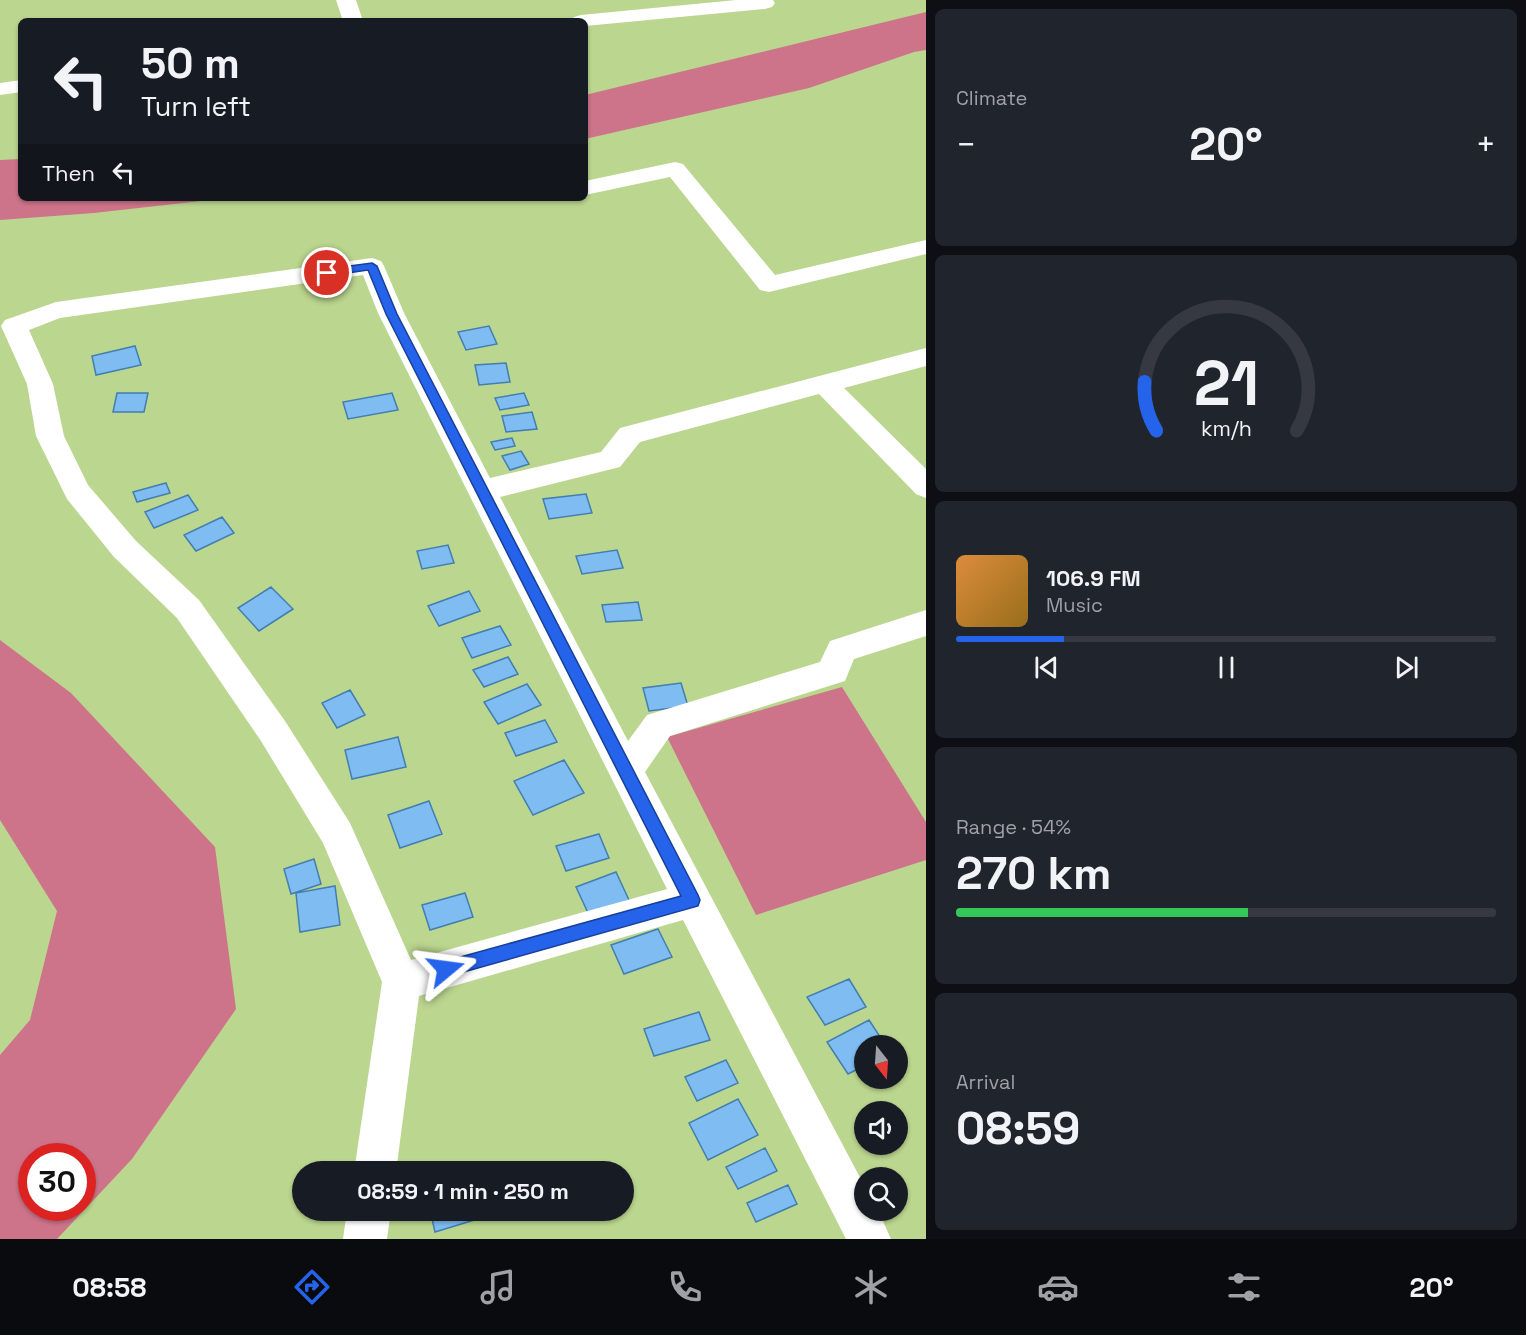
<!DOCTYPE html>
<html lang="en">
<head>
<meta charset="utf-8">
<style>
  :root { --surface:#171b24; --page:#20242c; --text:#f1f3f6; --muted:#9ea1a6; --line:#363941; --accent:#2563eb }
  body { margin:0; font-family:"Space Grotesk",sans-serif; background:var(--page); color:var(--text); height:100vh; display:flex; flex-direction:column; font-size:22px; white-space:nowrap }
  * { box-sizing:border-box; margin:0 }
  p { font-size:20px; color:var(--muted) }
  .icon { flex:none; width:33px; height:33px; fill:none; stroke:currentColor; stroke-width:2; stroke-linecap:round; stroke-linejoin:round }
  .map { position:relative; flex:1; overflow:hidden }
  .sheet { display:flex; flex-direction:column; gap:9px; padding:9px; background:#0d0f14; width:600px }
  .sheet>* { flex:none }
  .top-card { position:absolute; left:18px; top:18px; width:570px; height:183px; border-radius:9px; box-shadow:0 2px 4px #0004; background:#171b24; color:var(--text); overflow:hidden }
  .needle { width:39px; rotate:163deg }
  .tools { position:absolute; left:854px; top:1035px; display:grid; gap:12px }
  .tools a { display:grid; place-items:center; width:54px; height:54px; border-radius:50%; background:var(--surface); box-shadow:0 2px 4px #0004; font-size:30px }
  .speed { position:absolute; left:18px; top:1143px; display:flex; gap:12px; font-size:30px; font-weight:700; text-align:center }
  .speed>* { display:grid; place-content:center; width:78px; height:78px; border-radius:50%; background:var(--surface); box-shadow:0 2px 4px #0004; line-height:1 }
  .speed .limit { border:9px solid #d22; background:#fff; color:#111 }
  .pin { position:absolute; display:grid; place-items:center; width:51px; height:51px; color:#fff; margin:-26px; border:3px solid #fff; border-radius:50%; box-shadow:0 2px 6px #0007 }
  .me { position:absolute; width:66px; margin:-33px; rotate:74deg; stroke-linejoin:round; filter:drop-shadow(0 0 4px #0008) }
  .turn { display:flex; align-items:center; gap:21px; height:126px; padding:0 24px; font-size:27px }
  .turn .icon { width:78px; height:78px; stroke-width:2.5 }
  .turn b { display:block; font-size:42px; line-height:51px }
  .then { display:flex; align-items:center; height:57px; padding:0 24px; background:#0003; gap:12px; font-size:22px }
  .big { font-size:45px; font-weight:700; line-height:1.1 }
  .sheet .tile { flex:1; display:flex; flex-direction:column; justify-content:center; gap:9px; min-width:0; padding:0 21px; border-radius:9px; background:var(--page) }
  .sheet .dial { align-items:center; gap:0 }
  .dial svg { height:156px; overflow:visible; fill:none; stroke:var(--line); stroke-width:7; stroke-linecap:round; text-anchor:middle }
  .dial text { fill:var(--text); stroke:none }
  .song { display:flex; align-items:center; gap:18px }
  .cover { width:72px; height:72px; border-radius:9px; background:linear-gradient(135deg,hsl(30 70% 55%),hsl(40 70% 35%)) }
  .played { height:6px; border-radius:3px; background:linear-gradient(90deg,var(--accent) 20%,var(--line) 20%) }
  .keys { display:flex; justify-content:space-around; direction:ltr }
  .heat { display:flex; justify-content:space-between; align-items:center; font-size:33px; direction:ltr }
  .charge { height:9px; border-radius:4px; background:linear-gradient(90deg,#34c759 54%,var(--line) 0) }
  .trip { position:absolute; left:292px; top:1161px; width:342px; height:60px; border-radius:30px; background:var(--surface); box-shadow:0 2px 4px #0004; font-weight:700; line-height:60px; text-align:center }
  .tabs { display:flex; height:96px; justify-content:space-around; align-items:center; background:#090b0e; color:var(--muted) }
  .tabs .icon { width:42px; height:42px }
  .tabs .current { color:var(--accent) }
  .tabs b { font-size:27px; color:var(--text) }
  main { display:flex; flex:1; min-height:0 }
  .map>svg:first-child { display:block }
  .water { fill:#ce748a; fill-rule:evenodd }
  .building { fill:#7fbcf1; stroke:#427eaf; stroke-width:1.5 }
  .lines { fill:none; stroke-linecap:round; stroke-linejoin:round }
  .minor { fill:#fff; fill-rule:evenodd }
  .route { fill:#2563eb; stroke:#184099; stroke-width:1.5 }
</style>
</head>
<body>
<main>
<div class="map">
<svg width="926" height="1239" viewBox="0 0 926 1239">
  <rect width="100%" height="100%" fill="#bbd68f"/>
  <!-- water -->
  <path class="water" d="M926,12V50L914,52L809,88L585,139V95Z
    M21,159V198H228L94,213L0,220V160Z
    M0,640L71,693L215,847L236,1009L132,1159L57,1239H0V1055L30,1020L57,911L0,820ZM32,1156H82V1208H32Z
    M842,687L926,822V860L756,915L667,737Z"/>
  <!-- building -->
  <path class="building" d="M489,326L497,344L466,350L458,332Z
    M135,346L141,365L96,375L92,356Z
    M506,363L510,382L479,385L475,365Z
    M117,393H148L144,412H113Z
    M392,393L398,410L348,419L343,402Z
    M524,393L529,405L500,410L495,398Z
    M532,412L537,429L506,432L502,416Z
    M512,438L515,446L495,450L491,442Z
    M521,451L529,464L510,470L502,456Z
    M166,483L170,493L137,502L133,492Z
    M586,494L592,513L549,519L543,499Z
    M188,495L198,510L154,528L145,512Z
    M222,517L234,533L196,551L184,535Z
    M448,545L454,563L422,569L417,551Z
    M617,550L623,568L582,574L576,556Z
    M271,587L293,609L259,631L238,608Z
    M469,591L480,611L439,626L428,606Z
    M638,602L642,620L606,622L602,605Z
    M500,626L511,645L472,658L462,638Z
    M508,657L518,674L484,687L473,670Z
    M681,683L688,706L649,711L643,688Z
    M527,684L541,705L498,724L484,702Z
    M350,690L365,715L337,728L322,703Z
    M545,720L557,742L516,756L505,733Z
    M398,737L406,767L352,779L345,750Z
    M564,760L584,793L533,815L514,781Z
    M429,801L442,834L400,848L388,815Z
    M599,834L609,858L566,871L556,846Z
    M314,859L321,884L291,894L284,869Z
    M616,872L629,900L589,915L576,887Z
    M335,886L340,925L300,932L296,893Z
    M465,893L473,917L430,930L422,905Z
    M658,929L672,957L624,974L611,945Z
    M849,979L866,1007L825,1025L807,997Z
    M699,1012L710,1040L654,1056L644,1029Z
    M869,1020L886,1046H864V1066L848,1074L827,1042Z
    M726,1060L738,1083L697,1101L685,1077Z
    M738,1099L758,1135L708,1160L689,1123Z
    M765,1148L777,1171L738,1189L726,1167Z
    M788,1185L797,1204L756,1222L747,1203Z
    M430,1210H507L435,1232Z"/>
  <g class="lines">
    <!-- minor -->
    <path class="minor" d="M336,0H356L363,21H343Z
      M736,0H773L775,3L772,7L765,9L585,26V21H571L574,17L581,15Z
      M21,80V92L0,95V83Z
      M675,162L683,164L775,275L926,240V254L769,292L760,290L670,177L585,195V181Z
      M372,258L381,261L384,266L404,313L490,478L601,452L620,428L926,348V366L844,388L926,469V498L916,494L819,394L640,442L620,467L500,497L628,741L647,715L820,662L830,641L926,610V636L854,659L845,681L670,736L645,772L864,1185V1210H878L891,1239H846L683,920L419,996L396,1172H354L382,982L323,843L261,741L177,618L114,557L67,499L36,436L27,384L1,326L5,320L56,302ZM363,275L378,313L667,889L411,960L350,823L285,721L199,600L136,541L88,485L64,436L53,384L29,330L60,318Z
      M347,1210H391L387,1239H343Z"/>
  </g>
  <!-- route -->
  <path class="route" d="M372,263L377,266L397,314L698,895L700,900L698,906L446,977L440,975L438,969L440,964L446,961L681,896L386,314L368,270L327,276L322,273L327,269Z"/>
</svg>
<div class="tools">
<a><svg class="needle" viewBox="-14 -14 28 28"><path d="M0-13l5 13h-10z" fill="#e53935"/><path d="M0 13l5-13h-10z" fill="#9ea1a6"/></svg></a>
<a><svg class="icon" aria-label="sound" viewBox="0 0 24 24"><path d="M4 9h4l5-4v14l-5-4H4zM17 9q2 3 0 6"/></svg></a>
<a><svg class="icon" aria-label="search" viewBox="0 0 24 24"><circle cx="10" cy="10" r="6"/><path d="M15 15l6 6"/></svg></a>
</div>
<div class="speed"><div class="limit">30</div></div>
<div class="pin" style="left:327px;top:273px;background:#d93025"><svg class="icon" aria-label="arrive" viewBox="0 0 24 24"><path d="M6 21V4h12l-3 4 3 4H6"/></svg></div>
<svg class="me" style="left:446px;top:969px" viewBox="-20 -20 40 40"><path d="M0-17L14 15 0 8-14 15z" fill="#2563eb" stroke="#fff" stroke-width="4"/></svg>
<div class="trip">08:59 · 1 min · 250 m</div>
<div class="top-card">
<div class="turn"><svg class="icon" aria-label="left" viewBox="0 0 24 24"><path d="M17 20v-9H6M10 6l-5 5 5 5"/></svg><div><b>50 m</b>Turn left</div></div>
<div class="then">Then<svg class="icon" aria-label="left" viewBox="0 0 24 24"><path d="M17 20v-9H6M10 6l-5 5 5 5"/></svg></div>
</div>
</div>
<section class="sheet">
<div class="tile"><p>Climate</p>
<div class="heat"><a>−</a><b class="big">20°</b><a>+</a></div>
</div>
<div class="tile dial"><svg viewBox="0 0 100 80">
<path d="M14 69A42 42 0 1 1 86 69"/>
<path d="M14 69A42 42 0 0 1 8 44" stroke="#2563eb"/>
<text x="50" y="56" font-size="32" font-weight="700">21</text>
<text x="50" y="72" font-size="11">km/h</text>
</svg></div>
<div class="tile">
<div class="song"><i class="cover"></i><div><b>106.9 FM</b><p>Music</p></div></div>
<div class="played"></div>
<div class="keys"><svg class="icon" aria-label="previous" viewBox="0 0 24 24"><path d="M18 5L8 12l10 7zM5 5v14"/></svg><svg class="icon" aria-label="pause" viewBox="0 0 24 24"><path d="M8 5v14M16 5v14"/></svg><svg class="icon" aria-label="next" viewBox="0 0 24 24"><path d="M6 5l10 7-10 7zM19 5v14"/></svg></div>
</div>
<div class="tile"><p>Range · 54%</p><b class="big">270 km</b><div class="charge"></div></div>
<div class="tile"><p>Arrival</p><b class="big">08:59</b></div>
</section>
</main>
<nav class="tabs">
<b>08:58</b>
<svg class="icon current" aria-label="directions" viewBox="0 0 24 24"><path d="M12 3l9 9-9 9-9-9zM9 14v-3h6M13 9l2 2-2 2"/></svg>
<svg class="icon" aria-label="music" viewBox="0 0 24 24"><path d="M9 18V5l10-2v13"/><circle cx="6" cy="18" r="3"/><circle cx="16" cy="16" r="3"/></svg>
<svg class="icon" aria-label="phone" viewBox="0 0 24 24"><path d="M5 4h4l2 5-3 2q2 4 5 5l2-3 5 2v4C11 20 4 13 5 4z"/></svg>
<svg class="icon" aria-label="climate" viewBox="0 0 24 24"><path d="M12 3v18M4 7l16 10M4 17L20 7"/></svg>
<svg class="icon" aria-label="car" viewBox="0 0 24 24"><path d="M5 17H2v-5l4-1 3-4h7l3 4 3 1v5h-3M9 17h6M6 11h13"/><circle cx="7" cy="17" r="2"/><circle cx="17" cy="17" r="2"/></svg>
<svg class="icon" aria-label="filters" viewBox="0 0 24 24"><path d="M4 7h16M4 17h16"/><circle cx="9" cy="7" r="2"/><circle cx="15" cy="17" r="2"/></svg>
<b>20°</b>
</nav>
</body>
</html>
